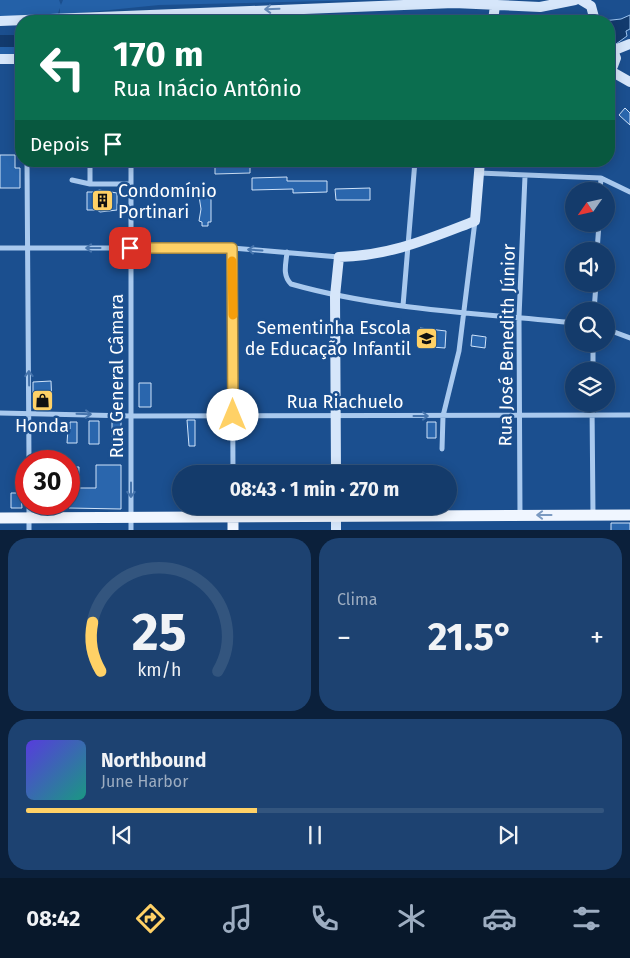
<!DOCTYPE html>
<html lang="pt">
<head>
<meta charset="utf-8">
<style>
  :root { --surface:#143b6b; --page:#1d4271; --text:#f1f3f6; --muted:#9dadc1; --line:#33557e; --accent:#ffd166 }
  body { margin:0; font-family:"Fira Sans",sans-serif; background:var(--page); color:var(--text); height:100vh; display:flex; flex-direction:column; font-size:19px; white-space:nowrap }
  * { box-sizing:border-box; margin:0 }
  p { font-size:16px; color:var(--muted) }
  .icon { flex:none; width:28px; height:28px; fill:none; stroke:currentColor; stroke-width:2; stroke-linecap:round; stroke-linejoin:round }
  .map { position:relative; height:530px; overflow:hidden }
  .panel { display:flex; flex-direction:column; gap:8px; padding:8px; background:#0b203b; flex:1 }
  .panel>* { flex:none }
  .hud { position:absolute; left:15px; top:15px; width:600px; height:152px; border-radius:20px; box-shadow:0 2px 12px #0003,0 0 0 1px var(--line); background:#0b6e4f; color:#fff; overflow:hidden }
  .needle { width:32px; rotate:236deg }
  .tools { position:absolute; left:565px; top:182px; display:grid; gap:10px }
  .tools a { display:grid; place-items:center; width:50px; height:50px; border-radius:50%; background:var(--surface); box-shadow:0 2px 12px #0003,0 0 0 1px var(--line); font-size:25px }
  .speed { position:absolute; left:15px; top:450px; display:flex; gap:10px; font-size:25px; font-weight:700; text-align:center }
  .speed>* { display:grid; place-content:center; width:65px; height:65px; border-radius:50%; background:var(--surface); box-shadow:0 2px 12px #0003,0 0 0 1px var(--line); line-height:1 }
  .speed .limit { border:8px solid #d22; background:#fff; color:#111 }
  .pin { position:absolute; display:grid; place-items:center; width:42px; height:42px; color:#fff; margin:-21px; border-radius:10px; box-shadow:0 2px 8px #0006 }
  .me { position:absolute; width:55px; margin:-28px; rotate:0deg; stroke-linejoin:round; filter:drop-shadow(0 0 4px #0008) }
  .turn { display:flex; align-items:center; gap:18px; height:105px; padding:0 15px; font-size:22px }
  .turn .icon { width:65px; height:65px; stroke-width:2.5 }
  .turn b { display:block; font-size:35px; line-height:42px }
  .then { display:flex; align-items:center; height:48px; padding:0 15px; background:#0003; gap:10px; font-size:19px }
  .big { font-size:38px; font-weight:700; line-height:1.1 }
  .panel .card { flex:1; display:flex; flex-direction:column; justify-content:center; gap:8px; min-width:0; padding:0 18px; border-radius:20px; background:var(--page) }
  .panel .dial { align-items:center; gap:0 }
  .dial svg { height:130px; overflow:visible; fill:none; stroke:var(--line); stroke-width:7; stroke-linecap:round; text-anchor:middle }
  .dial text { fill:var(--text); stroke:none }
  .song { display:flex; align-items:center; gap:15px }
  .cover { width:60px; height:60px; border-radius:8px; background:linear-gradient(135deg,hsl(250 70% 55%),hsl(170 70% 35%)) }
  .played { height:5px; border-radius:2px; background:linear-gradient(90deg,var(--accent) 40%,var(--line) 40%) }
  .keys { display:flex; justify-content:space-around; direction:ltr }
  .heat { display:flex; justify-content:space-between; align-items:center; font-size:28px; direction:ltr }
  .panel .tiles { flex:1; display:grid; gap:8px; grid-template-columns:1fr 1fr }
  .card:last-child { grid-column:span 2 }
  .trip { position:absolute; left:172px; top:465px; width:285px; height:50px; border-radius:25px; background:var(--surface); box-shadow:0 2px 12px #0003,0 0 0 1px var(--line); font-weight:700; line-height:50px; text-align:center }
  .tabs { display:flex; height:80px; justify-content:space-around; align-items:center; background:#08182b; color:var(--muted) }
  .tabs .icon { width:35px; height:35px }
  .tabs .current { color:var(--accent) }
  .tabs b { font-size:22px; color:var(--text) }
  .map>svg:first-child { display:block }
  .green { fill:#2461a8 }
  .water { fill:#123a6d; stroke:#9cc4f0 }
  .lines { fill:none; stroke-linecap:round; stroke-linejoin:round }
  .river { stroke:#123a6d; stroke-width:12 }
  .building { fill:#2a66ad; stroke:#cfe3fa }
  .street { stroke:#a9c9ee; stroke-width:5 }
  .secondary { stroke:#d6e6fa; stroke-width:10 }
  .primary { stroke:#f0f6ff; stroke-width:11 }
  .oneway { stroke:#668bba }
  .oneway2 { stroke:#4674ac }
  .oneway3 { stroke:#7b9ac1 }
  .route-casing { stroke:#a68842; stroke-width:12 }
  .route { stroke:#ffd166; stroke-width:9 }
  .slow { stroke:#f59e0b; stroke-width:9 }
  .labels { text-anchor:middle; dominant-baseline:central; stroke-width:5; stroke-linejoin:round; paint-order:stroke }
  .poi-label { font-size:18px; fill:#fff; stroke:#1b4f8f; text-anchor:start }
  .street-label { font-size:18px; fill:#fff; stroke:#1b4f8f }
</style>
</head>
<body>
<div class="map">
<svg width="630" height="531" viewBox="0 0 630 531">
  <rect width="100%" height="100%" fill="#1b4f8f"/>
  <!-- green -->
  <path class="green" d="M0,0H59L61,5L63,0H364L159,5L60,15V8L56,18H0Z
    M0,41H21V54H0Z"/>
  <!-- water -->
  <path class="water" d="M630,15V29L626,31L627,36L616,44H609V21H603L621,19Z"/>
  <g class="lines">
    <!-- river -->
    <path class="river" d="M0,41H21"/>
  </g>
  <!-- building -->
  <path class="building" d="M625,108L630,113V125L619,115Z
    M0,155H15V168H20V188H0Z
    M215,162H250V173L215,174Z
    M287,177V181H327V192L293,193V189L252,190V178Z
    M370,188V200H336L335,189Z
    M99,190L117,193V210L100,212L97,210H87V192H96Z
    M202,191H208V195L211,196V222H208V226H202V222L199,221L201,209L199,196H202Z
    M420,328L446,331L445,348L418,346Z
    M472,335L486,337L485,348L471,346Z
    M51,381L52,406H37L33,401V382Z
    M139,383H151V407H139Z
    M187,420H195V446H189Z
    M89,421H99V444H89Z
    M112,421H121V443H112Z
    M70,422H77V443H67L68,429H70Z
    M427,422H436V438H427Z
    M96,465H121V509L69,508V467H79L78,488H96Z
    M11,493H21L22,508H11Z
    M611,523H630V531H611Z"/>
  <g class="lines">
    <!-- street -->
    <path class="street" d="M27,161L29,461
      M90,161V184H131
      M479,173L601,178L630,192
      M72,180L90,184
      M600,191L601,178
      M0,248H232L339,257
      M232,248L233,474
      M597,251L599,224
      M287,252C286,264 282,275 291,284C383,310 479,313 574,323
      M403,306L415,161
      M594,311L596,284
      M606,329L630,338
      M593,371V344
      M592,404L593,515
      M0,413L131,416L630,415
      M442,449L443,416L459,351L475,221
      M29,504V531
      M520,515L519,317L525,176
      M233,517V506
      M131,531V161"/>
    <!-- secondary -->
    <path class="secondary" d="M581,0L591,6L595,21
      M0,21L454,3L540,7L575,0
      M493,21L495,5
      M609,49L614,53L616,58L613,66L609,69
      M612,51L630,44
      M0,59H21
      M609,70L630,82
      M336,474L335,296L339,257C390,256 428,239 475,221L480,161
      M336,506V531"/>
    <!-- primary -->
    <path class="primary" d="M233,517V531
      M0,518L630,515"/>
  </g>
  <!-- one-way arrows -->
  <defs><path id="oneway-shaft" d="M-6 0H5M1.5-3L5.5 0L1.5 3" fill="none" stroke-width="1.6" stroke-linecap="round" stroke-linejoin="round" transform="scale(1.25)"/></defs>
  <use class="oneway" href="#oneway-shaft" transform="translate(272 9) rotate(178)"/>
  <g class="oneway2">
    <use href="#oneway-shaft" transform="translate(93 248) rotate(180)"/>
    <use href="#oneway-shaft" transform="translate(255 250) rotate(-176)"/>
    <use href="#oneway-shaft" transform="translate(29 378) rotate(-91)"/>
    <use href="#oneway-shaft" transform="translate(84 414) rotate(2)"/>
    <use href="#oneway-shaft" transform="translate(421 416)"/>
    <use href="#oneway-shaft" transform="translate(131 490) rotate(90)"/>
  </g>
  <use class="oneway3" href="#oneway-shaft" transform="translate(544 515) rotate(180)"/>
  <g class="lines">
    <defs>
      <path id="route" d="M130,248H232L233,415"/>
    </defs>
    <!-- route casing -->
    <use href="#route" class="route-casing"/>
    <!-- route -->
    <use href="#route" class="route"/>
    <!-- slow -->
    <path class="slow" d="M232,261L233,315"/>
  </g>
  <!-- icons -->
  <defs>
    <symbol id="building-square" viewBox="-11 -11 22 22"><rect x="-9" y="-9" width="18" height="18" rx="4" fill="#ffd166" stroke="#1b4f8f"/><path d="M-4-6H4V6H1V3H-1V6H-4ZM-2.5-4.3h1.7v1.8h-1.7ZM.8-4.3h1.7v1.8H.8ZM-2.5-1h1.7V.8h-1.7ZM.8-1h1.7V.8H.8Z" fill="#111"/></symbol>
    <symbol id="school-square" viewBox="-11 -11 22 22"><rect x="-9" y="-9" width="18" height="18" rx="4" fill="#ffd166" stroke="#1b4f8f"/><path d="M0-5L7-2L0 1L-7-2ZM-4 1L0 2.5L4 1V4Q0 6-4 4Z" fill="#111"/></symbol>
    <symbol id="shop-square" viewBox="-11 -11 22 22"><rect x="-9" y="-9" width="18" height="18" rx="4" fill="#ffd166" stroke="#1b4f8f"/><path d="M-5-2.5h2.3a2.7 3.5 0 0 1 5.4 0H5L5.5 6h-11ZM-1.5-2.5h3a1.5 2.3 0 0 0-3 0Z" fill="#111"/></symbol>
  </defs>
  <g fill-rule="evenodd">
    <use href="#building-square" x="90" y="188" width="25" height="25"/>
    <use href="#school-square" x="414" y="326" width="25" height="25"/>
    <use href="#shop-square" x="30" y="388" width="25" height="25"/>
  </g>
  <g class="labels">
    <!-- poi labels -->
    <g class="poi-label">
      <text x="118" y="191">Condomínio<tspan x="118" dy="21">Portinari</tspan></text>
      <text x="411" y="328" text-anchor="end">Sementinha Escola<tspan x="411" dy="21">de Educação Infantil</tspan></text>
      <text x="42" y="426" text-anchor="middle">Honda</text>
    </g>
    <!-- street labels -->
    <g class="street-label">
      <text transform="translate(507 345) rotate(-89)">Rua José Benedith Júnior</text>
      <text transform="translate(117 376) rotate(-90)">Rua General Câmara</text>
      <text x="345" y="402">Rua Riachuelo</text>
    </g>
  </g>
</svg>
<div class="tools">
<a><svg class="needle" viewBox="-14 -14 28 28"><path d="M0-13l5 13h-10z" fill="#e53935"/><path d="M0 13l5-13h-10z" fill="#9dadc1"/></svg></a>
<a><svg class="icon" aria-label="sound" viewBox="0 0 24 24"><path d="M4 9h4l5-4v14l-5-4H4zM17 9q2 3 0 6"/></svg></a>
<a><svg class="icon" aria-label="search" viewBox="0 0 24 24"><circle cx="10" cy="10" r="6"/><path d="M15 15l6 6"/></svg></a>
<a><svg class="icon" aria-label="layers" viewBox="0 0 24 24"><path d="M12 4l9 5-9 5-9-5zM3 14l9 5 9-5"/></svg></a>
</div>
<div class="speed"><div class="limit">30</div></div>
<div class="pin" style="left:130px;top:248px;background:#d93025"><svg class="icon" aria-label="arrive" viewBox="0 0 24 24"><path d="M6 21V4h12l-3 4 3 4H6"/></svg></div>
<svg class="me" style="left:233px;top:415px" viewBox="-20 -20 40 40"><circle r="19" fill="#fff"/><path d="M0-13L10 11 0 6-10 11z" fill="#ffd166"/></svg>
<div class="trip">08:43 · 1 min · 270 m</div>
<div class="hud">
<div class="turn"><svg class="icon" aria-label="left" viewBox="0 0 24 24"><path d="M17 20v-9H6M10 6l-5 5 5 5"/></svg><div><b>170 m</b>Rua Inácio Antônio</div></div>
<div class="then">Depois<svg class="icon" aria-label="arrive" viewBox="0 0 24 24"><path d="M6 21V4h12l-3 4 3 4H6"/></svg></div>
</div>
</div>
<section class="panel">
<div class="tiles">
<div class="card dial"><svg viewBox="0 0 100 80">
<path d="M14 69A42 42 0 1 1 86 69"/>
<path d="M14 69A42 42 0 0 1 9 39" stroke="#ffd166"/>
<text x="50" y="56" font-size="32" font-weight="700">25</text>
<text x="50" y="72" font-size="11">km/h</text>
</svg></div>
<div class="card"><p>Clima</p>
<div class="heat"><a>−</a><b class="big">21.5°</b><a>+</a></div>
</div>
<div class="card">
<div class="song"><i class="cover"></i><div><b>Northbound</b><p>June Harbor</p></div></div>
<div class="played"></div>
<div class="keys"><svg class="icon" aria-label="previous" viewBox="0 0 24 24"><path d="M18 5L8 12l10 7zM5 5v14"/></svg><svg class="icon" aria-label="pause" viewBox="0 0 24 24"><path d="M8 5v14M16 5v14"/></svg><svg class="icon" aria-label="next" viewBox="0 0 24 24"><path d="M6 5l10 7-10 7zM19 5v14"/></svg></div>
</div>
</div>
</section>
<nav class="tabs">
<b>08:42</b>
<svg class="icon current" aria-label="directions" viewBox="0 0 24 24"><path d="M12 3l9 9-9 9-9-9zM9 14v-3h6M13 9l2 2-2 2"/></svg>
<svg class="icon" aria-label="music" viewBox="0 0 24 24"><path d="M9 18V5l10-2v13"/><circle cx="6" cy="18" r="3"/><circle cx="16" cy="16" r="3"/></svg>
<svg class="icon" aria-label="phone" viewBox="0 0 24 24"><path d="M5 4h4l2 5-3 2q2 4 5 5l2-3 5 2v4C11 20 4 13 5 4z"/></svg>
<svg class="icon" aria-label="climate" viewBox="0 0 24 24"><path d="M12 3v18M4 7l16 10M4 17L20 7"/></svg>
<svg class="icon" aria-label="car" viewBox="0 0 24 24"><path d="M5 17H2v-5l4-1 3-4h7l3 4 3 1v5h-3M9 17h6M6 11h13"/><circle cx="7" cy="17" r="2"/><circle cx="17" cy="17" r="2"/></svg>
<svg class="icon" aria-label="filters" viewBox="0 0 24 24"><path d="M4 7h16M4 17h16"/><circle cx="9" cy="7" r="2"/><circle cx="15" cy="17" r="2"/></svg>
</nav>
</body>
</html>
